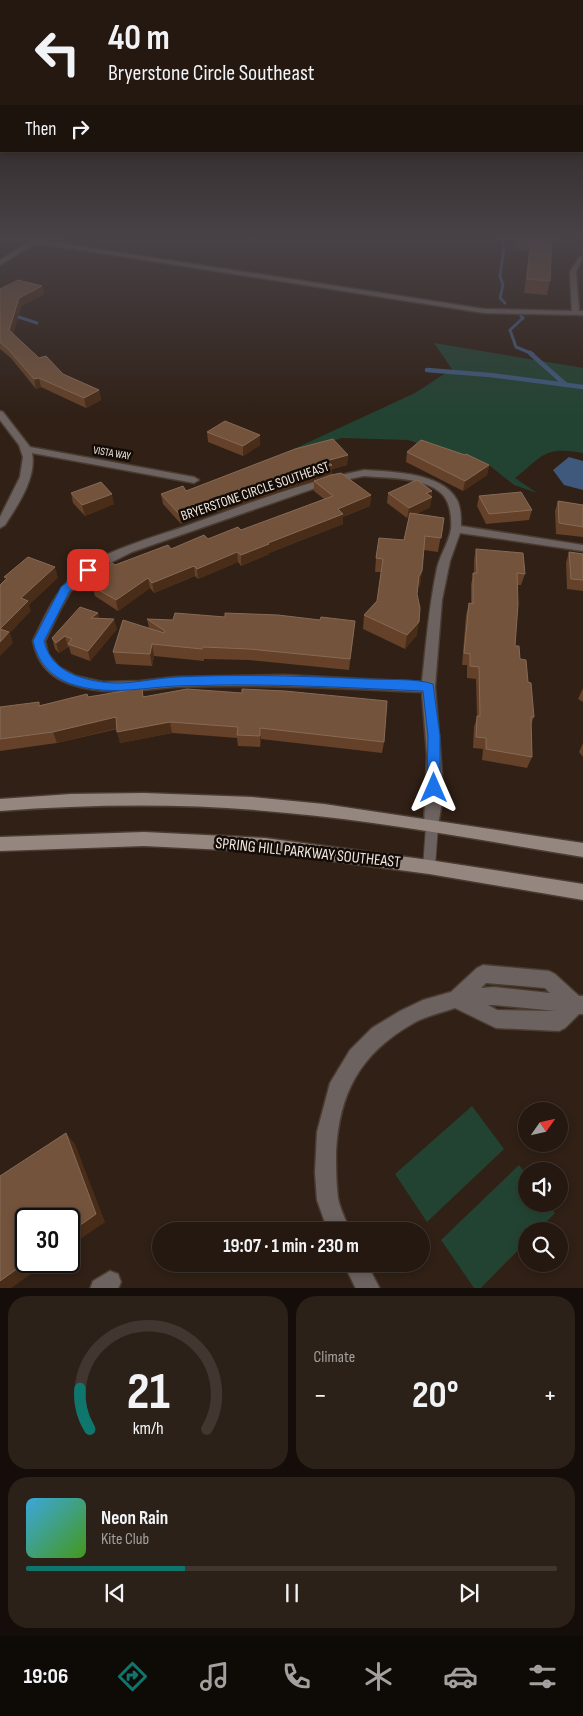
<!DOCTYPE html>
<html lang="en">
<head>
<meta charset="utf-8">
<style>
  :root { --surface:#241810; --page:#2c2119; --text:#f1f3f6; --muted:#a3a09f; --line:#413730; --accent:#0f766e }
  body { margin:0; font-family:"Sofia Sans Condensed",sans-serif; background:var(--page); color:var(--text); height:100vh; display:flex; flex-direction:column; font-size:19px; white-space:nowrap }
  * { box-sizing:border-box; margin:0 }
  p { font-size:16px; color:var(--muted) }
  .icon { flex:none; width:28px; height:28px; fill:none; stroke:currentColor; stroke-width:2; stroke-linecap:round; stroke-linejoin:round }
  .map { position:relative; height:1288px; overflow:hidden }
  .sheet { display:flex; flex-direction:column; gap:8px; padding:8px; background:#140d09; flex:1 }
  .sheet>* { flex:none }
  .top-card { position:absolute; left:0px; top:0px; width:584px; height:152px; box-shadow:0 2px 8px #0003,0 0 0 1px var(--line); background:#241810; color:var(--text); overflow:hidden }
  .needle { width:32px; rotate:56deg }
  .buttons { position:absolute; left:518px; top:1102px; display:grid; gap:10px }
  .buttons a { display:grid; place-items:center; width:50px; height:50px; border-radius:50%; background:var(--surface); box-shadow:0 2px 8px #0003,0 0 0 1px var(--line); font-size:25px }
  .speed { position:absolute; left:15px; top:1208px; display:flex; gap:10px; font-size:25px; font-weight:700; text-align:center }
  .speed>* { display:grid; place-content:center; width:65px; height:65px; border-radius:50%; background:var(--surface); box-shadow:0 2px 8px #0003,0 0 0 1px var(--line); line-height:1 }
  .speed .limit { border:2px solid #111; border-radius:8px; background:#fff; color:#111 }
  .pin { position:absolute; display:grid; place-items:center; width:42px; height:42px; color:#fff; margin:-21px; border-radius:10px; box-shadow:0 2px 8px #0006 }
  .me { position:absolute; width:55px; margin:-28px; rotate:0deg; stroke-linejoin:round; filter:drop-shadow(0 0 4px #0008) }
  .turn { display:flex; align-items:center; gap:18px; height:105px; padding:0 25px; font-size:22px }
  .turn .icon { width:65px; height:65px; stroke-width:2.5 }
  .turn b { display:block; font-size:35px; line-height:42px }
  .then { display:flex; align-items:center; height:48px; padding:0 25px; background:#0003; gap:10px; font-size:19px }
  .big { font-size:38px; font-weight:700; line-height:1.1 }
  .sheet .card { flex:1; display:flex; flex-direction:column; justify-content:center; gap:8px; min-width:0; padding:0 18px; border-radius:20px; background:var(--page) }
  .sheet .dial { align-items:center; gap:0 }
  .dial svg { height:130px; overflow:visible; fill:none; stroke:var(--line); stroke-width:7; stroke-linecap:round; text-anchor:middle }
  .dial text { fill:var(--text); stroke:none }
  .song { display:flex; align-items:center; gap:15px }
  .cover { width:60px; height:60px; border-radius:8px; background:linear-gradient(135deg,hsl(200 70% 55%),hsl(100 70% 35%)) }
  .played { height:5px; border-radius:2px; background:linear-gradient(90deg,var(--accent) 30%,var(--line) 30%) }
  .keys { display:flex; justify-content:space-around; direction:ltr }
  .heat { display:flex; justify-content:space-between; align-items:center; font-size:28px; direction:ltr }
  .sheet .tiles { flex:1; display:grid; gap:8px; grid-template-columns:1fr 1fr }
  .card:last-child { grid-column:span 2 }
  .trip { position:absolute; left:152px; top:1222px; width:278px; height:50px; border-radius:25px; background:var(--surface); box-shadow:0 2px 8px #0003,0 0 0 1px var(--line); font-weight:700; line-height:50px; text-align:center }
  .tabs { display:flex; height:80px; justify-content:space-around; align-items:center; background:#0e0a06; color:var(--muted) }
  .tabs .icon { width:35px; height:35px }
  .tabs .on { color:var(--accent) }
  .tabs b { font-size:22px; color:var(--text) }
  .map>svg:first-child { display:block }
  .green { fill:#234332 }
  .water { fill:#3f597c }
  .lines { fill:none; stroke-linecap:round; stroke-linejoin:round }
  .stream-far1 { stroke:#3f597c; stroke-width:3 }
  .stream { stroke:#3f597c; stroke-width:4.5 }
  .lane-casing { stroke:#4b3c32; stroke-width:2 }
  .street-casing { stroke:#4b3c32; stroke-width:3 }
  .secondary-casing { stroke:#4b3c32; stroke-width:3 }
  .lane { fill:#6c625f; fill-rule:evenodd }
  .street { fill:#6c625f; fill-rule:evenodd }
  .secondary { fill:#958680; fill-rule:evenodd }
  .wall { fill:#644128 }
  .shaded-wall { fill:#492d18 }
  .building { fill:#73533c; stroke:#876a55 }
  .route { fill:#1a73e8; stroke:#114b97 }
  .labels { text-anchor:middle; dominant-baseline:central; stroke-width:5; stroke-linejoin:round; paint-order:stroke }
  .far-street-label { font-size:11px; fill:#f2e7e0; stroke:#130c07 }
  .street-label { font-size:14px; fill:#f2e7e0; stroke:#130c07 }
  .near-street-label { font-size:16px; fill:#f2e7e0; stroke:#130c07 }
</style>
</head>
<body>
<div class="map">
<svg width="583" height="1289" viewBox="0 0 583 1289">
  <rect width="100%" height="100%" fill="#302016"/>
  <!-- green -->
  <path class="green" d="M434,343L583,368V453C544,446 544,455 515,478L537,493L514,485L490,466L408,440L342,438L270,460L415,393L452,369Z
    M472,1106L504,1149L427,1222L395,1174Z
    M519,1165L526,1174V1204H549L555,1213L537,1231H526V1242L481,1288H474L441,1240Z"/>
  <!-- water -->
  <path class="water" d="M569,457L583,461V490L564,485L553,470Z"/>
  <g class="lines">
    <!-- stream-far1 -->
    <path class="stream-far1" d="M505,303L500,298L503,285L500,276L504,247L502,241L507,236
      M0,311L37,323
      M521,316L523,318L510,330L516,347L533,354"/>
    <!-- stream -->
    <path class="stream" d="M530,353L566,385
      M427,370L490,375L583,387"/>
    <defs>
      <path id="lane" d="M432,821L436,822L438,826L435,867L434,871L429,873L424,871L423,867L426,826L428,822Z"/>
      <path id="street" d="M0,236L35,239L62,236L45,241L484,309L572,311L570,272L579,257H583L576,272L579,311H583V315L484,313L36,243L0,265V260L29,242Z
        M0,411L3,412L30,447L194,477L199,480L194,483L32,453C37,477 18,505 5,525L0,528V517L20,477L23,457L19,445L0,420Z
        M364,470C391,472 442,472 457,500C461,508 461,518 461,526L583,545V551L460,533L450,561L442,600L435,687L442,773L441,808L437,831L432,833L427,831L424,826L427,756L422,692C357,689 293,685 229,686C211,686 193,686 175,687C139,690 105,696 70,684C49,677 37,662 33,641C46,614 58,585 84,567C109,550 153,537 183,527C242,506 302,482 364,470ZM364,476C386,478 424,477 441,493C450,501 452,517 451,529C449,542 440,555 437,568C429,606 426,644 422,682L284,675L176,677L140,681L103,682L76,676L59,667L48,654L45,641L59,612L70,592L92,572L132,552L330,483Z
        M483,965L549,971L555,974L579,996H583V1014H579L565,1028L559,1031L496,1028L455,1008C441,1013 425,1016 412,1024C360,1054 339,1093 336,1152C336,1168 336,1183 338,1198C340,1209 346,1220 350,1231H328L317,1200L315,1173L317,1132L330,1083L350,1050L372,1028L400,1011L423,1000L451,992L477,968ZM486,983L545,988L550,993L494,987L481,988ZM488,1005H494L556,1011L497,1010Z
        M344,1264H367L380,1289H356Z
        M110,1271L118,1274L121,1282L118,1289H90L93,1281Z"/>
      <path id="secondary" d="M144,793L252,797L324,804L583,843V857C485,841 387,822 287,813C192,803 96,804 0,811V799L71,794Z
        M144,832L265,838L429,860L583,884V900L429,874L265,852L144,846L0,851V837Z"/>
    </defs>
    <!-- lane casing -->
    <use href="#lane" class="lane-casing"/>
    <!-- street casing -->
    <use href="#street" class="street-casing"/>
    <!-- secondary casing -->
    <use href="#secondary" class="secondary-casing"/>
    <!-- lane -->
    <use href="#lane" class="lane"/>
    <!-- street -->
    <use href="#street" class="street"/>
    <!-- secondary -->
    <use href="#secondary" class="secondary"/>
  </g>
  <!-- wall -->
  <path class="wall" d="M518,236H559L552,243L550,281L547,295L524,293L529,251L515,249Z
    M42,286L44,294L21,306L13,334L39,358L63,374L99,390L101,400L86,408L41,387L36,389L11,358L0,349V289Z
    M207,432L260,435V445L243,456L208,442Z
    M407,452L489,465L487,475L463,491L406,462Z
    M348,455L347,465L332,469V475L371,495L370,506L343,517V524L269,553V554L241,566L238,562L198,579L195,576L154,593L150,588L118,611L95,596L92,586L101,580L100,572L115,565L171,549L241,530L324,499L314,491V481L218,512L217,511L181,524L163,504L161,494L186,491Z
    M432,491L430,507L416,514L444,518L438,552L424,550L422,571L420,585L418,588L417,594V635L405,649L363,629L364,615L377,601L381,572H375L376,558L404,540L409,517L407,518L387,503L388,493Z
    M71,493L114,504L85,516L73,503Z
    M479,496L532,510L529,520L486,524L477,506Z
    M558,501L583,505V537L556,534L555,511Z
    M476,549L525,574L521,585H517L515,646L528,682L534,717L531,725L532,757L527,768L482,760L483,749L473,748L474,727L477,717L476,679L467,678V665H462L466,615L469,603H471V584L474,573V560Z
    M569,552L583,554V591L567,589L566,563Z
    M98,613L99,618L117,629L90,661L71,654L69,647H68L59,653L55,649L52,638Z
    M147,619L354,632L349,670L249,660L204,659V661L154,656L152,666L116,664L113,652L149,628Z
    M583,688V702L578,699Z
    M144,696L384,742L382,753L261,739L260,747L238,746L237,738L172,733L120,743L117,729L57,743L0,751V707L40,705L88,697Z
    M583,743V757L579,752Z"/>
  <!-- shaded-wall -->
  <path class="shaded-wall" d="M551,236H559L549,246Z
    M42,286L44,294L21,306L12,339L9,330L19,298Z
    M39,378L41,387L36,389L34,379Z
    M99,390L101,400L86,408L84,398Z
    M260,435V445L243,456V446Z
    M348,455L347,465L332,469V475L218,512V502L326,461Z
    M489,465L487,475L463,491L465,481Z
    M432,491L431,498L432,497L430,507L407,518L409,508L426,493Z
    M112,494L114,504L85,516L82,505Z
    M371,495L370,506L343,517V524L269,553V554L241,566V555L338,509Z
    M216,500L217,511L181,524L179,514Z
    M237,552L238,562L198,579L197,569Z
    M194,566L195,576L154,593L152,583Z
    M55,567L58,578L29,605L31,611L10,633L13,643L0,656V629L21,598Z
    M422,571L420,585L417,589L419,576Z
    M148,578L150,588L118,611L116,600Z
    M98,613L100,624L91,618Z
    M114,619L117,629L90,661L88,651Z
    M355,621L354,632L349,670L350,659Z
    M419,622L417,635L405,649L407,635Z
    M65,636L68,647L59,653L56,643Z
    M152,644L154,656L152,666L150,654Z
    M116,717L118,728L57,743L53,732Z
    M170,722L172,733L120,743L117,732Z
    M260,728L261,739L260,747Z
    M66,1133L75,1144L105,1222L69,1247Z
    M28,1261H49L10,1289H0V1281Z"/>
  <!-- building -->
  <path class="building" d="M519,236H552L550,281L527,279L531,238Z
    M18,280L42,286L19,298L9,330L39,358L46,356L63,374L99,390L84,398L39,378L34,379L8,349L0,342V289Z
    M225,421L260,435L243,446L207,432Z
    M333,439L348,455L326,461L332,465L218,502L216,500L179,514L161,494L183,486L186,491L295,449Z
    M421,440L465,455L466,454L489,465L465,481L407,452Z
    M341,473L371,495L338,509L343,514L268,543L269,544L241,555L237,552L197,569L194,566L152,583L148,578L116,600L92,586L107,576L100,572L112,563L115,565L168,545L171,549L204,535L208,539L238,527L241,530L333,496L314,481L331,475Z
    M417,480L432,491L426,493L432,497L409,508L388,493Z
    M101,482L112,494L82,505L71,493Z
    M521,492L532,510L489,514L479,496Z
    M558,501L583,505V527L559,523Z
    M410,513L444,518L441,538L425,536L422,571L419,576L417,594L420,608L419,622L407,635L364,615L377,601L383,559L376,558L379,538L404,540Z
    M476,549L523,553L525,574L517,573L518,604L515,646H519L520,659L526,660L528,682L531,683L534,717H531L532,757L486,749V738L476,737L477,716H480L479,667L470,666V654L464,653L469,603L473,604V573H477Z
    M569,552L583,554V580L571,579Z
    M28,557L55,567L21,598L28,601L0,629L9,632L0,642V585L7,578L4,577Z
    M80,607L98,613L91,618L114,619L88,651L68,644L72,639L65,636L56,643L52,638Z
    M175,613L225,617V613L278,615L320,620L321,617L355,621L350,659L249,649L203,647L202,649L152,644L150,654L113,652L123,620L164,633L165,631L147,619L173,620Z
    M142,688L143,697L187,689L242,693V689L285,691L387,701L384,742L260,728V736L237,735L238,727L170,722L117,732L116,717L53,732L0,739V707L39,702V706L87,694L88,697Z
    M66,1133L96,1214L69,1233V1219H26V1261H28L0,1281V1176Z"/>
  <!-- sky -->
  <linearGradient id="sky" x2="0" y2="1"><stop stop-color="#1a120c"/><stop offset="0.57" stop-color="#484247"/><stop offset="1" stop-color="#484247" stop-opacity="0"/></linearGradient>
  <rect width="583" height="416" fill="url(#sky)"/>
  <!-- route -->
  <path class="route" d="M88,566L93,570L69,592L44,641C51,669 75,678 102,682C126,686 153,678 177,677C241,674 305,676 368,679C387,680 415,678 433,684L440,736V788L438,792L434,793L429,792L427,788L428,736L423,691C354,688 286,684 218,685C204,686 190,685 176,686C139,688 108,696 71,684C50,676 38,662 33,641L61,587Z"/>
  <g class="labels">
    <!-- far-street labels -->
    <g class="far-street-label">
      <text transform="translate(112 453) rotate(10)">VISTA WAY</text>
    </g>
    <!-- street labels -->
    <g class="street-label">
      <text transform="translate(255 491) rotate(-19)">BRYERSTONE CIRCLE SOUTHEAST</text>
    </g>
    <!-- near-street labels -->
    <g class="near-street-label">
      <text transform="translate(308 853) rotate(6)">SPRING HILL PARKWAY SOUTHEAST</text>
    </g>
  </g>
</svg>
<div class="buttons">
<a><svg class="needle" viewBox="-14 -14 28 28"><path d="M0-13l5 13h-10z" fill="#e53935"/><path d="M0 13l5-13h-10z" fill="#a3a09f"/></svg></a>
<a><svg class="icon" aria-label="sound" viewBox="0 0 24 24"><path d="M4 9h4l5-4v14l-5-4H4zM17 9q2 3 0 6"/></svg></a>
<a><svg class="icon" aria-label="search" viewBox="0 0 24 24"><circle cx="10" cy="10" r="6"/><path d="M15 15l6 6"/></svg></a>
</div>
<div class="speed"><div class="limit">30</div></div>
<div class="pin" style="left:88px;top:570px;background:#d93025"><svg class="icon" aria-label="arrive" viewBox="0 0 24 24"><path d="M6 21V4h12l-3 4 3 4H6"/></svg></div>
<svg class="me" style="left:434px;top:788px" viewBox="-20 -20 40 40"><path d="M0-17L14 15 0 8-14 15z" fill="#1a73e8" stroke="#fff" stroke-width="4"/></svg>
<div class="trip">19:07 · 1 min · 230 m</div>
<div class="top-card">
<div class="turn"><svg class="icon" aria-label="left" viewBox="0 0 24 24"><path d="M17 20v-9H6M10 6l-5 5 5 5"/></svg><div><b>40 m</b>Bryerstone Circle Southeast</div></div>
<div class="then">Then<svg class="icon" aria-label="right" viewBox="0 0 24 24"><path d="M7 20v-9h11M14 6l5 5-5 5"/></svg></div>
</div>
</div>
<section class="sheet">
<div class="tiles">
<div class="card dial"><svg viewBox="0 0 100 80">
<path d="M14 69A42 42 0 1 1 86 69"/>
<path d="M14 69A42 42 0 0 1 8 44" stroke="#0f766e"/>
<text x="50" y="56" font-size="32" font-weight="700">21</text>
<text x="50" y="72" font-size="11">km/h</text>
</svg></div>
<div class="card"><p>Climate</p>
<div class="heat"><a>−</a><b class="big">20°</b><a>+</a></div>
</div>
<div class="card">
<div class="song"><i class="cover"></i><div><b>Neon Rain</b><p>Kite Club</p></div></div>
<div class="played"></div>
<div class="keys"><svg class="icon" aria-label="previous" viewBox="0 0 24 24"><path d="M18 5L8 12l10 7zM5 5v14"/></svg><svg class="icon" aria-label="pause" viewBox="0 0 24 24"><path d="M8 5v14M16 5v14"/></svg><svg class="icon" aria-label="next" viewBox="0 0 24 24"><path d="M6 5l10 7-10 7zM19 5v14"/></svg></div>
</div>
</div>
</section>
<nav class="tabs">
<b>19:06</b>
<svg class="icon on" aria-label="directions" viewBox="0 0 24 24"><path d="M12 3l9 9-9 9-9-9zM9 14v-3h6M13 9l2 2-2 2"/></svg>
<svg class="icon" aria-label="music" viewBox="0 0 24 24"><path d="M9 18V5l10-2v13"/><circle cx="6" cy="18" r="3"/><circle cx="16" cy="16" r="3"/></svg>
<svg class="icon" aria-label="phone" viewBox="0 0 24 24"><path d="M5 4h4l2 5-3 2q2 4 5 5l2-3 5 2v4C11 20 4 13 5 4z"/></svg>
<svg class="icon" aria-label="climate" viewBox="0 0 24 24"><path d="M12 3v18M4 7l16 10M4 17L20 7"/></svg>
<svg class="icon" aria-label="car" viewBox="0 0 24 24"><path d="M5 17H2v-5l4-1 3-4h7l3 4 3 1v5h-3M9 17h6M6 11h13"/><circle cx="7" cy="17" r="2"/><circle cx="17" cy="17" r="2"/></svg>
<svg class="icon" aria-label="filters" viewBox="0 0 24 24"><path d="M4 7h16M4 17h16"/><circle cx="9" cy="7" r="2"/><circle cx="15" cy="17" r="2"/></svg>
</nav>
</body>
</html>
